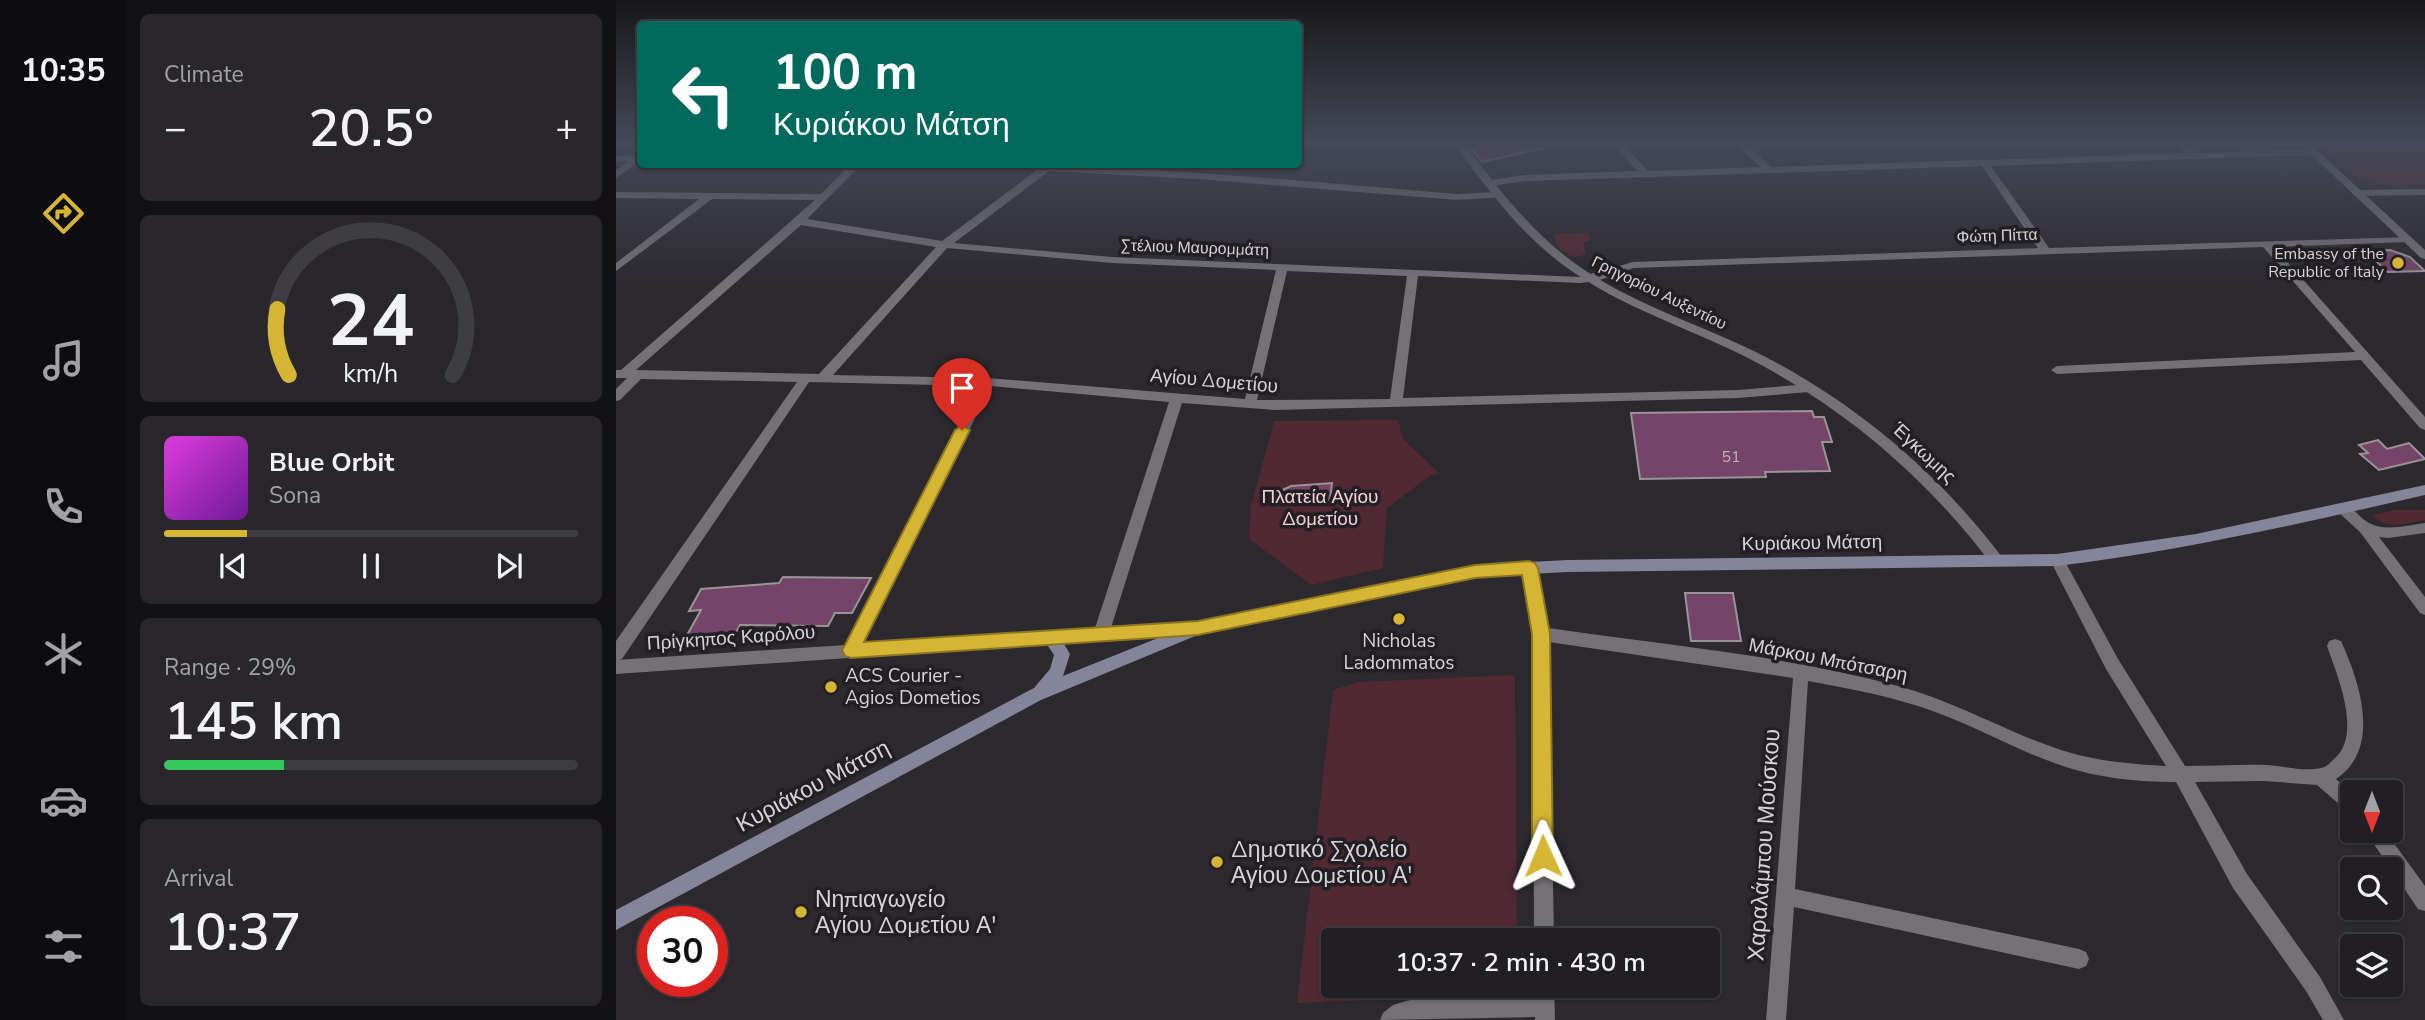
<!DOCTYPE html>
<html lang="en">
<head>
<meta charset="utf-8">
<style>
  :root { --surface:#211f23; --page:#29272b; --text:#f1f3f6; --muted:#a2a2a6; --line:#3e3d41; --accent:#d6b534 }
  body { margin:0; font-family:"Nunito Sans",sans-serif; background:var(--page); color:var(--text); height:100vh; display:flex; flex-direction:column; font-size:26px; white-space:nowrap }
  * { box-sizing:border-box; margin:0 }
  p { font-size:23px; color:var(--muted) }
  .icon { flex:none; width:38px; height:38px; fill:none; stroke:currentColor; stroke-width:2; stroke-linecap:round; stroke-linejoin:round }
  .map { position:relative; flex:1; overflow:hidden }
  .side { display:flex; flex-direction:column; gap:14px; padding:14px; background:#121113; width:490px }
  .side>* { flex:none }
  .top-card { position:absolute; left:21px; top:21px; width:665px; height:147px; border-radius:7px; box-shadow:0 2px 5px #0004,0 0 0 2px var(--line); background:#00695c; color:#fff; overflow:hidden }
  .needle { width:46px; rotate:180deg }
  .tools { position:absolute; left:1724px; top:780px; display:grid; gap:14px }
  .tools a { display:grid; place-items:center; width:63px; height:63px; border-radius:7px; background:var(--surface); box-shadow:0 2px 5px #0004,0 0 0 2px var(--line); font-size:35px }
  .speed { position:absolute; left:21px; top:906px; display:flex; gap:14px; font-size:35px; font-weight:700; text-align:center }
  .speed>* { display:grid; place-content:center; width:91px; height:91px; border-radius:50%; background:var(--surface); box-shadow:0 2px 5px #0004,0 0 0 2px var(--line); line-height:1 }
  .speed .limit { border:10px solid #d22; background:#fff; color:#111 }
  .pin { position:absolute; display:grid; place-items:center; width:60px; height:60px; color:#fff; margin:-72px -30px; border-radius:50% 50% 50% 0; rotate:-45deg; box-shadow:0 0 7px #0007 }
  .pin .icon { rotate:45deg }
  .me { position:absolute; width:77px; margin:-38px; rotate:359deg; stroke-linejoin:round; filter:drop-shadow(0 0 5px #0008) }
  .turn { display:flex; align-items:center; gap:24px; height:147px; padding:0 21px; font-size:32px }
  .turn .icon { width:91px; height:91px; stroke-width:2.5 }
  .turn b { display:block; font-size:49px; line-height:60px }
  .big { font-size:52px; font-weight:600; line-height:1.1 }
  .side .widget { flex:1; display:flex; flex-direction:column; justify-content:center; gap:10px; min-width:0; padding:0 24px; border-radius:10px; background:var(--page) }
  .side .dial { align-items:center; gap:0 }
  .dial svg { height:182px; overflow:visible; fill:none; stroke:var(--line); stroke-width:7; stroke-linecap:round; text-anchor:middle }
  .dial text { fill:var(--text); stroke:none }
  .song { display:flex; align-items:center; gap:21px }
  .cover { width:84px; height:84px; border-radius:10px; background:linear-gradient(135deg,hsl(300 70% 55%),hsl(280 70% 35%)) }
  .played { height:7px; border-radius:4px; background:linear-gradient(90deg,var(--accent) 20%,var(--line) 20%) }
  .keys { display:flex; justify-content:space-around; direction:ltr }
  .heat { display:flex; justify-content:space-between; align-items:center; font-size:38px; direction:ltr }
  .charge { height:10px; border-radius:5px; background:linear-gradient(90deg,#34c759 29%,var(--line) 0) }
  .trip { position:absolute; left:705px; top:928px; width:399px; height:70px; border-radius:7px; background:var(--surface); box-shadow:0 2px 5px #0004,0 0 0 2px var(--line); font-weight:600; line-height:70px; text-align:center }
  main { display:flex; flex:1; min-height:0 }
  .tabs { display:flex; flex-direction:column; width:126px; justify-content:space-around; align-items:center; background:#0d0c0e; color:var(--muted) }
  .tabs .icon { width:49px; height:49px }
  .tabs .current { color:var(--accent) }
  .tabs b { font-size:32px; color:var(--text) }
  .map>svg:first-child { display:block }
  .green { fill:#522832 }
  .building { fill:#744568; stroke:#9a9498; stroke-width:2 }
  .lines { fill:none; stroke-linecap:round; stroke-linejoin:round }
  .minor { fill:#747177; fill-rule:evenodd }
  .tertiary { fill:#747177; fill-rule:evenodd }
  .secondary { fill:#84859b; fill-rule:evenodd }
  .route { fill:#d6b534; stroke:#8b7622; stroke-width:2 }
  .poi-dot { fill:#d6b534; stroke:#222025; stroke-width:2.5 }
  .labels { text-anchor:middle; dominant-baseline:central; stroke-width:7; stroke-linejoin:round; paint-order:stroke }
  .far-street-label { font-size:16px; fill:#d5d3d7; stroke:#222025 }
  .far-poi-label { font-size:16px; fill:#d5d3d7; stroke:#222025; text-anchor:end }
  .number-label { font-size:16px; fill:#bdb0bb }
  .street-label { font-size:19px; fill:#d5d3d7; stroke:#222025 }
  .park-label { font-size:19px; fill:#f7d0d7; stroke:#222025 }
  .poi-label { font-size:19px; fill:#d5d3d7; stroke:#222025 }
  .near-street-label { font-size:23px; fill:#d5d3d7; stroke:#222025 }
  .near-poi-label { font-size:23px; fill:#d5d3d7; stroke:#222025; text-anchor:start }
</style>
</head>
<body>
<main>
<nav class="tabs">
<b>10:35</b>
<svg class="icon current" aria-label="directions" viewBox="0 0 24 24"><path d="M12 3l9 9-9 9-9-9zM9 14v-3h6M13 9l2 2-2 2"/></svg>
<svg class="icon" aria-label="music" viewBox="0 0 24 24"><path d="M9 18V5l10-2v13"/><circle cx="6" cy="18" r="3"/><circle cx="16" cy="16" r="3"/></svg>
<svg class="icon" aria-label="phone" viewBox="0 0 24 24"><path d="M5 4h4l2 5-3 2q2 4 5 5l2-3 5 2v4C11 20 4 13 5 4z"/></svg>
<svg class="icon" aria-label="climate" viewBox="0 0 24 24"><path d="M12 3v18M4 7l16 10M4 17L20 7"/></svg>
<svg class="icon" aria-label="car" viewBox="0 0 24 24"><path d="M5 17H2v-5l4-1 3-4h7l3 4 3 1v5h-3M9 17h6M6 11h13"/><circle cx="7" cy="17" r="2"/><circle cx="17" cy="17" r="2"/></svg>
<svg class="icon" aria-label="filters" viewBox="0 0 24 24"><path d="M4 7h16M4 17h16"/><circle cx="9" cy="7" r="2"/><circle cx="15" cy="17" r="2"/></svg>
</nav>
<section class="side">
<div class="widget"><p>Climate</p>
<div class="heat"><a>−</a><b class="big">20.5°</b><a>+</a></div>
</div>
<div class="widget dial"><svg viewBox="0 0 100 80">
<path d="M14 69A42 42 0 1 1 86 69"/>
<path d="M14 69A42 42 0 0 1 9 40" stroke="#d6b534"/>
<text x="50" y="56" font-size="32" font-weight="700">24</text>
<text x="50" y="72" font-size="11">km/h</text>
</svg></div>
<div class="widget">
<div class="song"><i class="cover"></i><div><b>Blue Orbit</b><p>Sona</p></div></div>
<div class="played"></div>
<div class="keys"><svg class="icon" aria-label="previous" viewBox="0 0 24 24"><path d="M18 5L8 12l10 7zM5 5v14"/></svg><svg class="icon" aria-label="pause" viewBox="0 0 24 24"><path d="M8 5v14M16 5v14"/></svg><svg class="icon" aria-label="next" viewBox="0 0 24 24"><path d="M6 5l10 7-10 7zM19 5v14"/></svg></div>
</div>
<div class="widget"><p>Range · 29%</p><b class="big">145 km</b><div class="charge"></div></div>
<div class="widget"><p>Arrival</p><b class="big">10:37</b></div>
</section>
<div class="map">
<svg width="1809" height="1020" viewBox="0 0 1809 1020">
  <rect width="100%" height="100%" fill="#2c292f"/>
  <!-- green -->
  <path class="green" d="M1698,141H1809V185C1743,186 1746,185 1698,141Z
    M973,233L974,241L967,242L970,254L957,258L941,246L938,234Z
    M782,420L787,439L824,474L815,475L771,508L767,568L695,585L633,539L635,506L658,421Z
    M1779,510H1809V520C1789,523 1772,531 1756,515Z
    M899,675L901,940H718V985L901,987L798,989L764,1000L681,1003L717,690L742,682Z"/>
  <!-- building -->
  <path class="building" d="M891,141H933V147L866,162L855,149Z
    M1774,250L1794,257L1809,271L1772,272L1749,251Z
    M1196,411L1198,417H1208L1216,442H1206L1214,471L1149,472L1150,477L1024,479L1015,413Z
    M1762,440L1771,449L1793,443L1809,459L1763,470L1744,454L1752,453L1743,445Z
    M716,483L714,500L670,502L658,494L675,486Z
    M167,577L255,578L236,613H219L212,626L124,625L119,634L70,637L85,610L73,611L85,589L163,583Z
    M1069,593H1117L1125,641H1075Z"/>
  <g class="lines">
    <!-- minor -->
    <path class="minor" d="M995,141H1005L1032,171L1144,167L1117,141H1127L1155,167L1570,153L1558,141H1568L1580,153L1700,150L1702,152L1697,155L1375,166L1433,248L1795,237L1796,239L1791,242L1658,247L1809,417V430L1804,428L1745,360L1441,374L1435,370L1441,366L1739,352L1647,247L1017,268L981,281L964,283L802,276L787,398L1122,390L1193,384L1199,388L1193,392L1122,398L658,410L566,403L493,634L490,639L485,640L480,639L477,634L553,402L375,386L241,655L235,657L229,655L227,650L363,386L193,382L6,659L0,661V641L181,382L25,379L4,400L0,401V389L11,378H0V370H5L199,200L96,199L0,271V263L83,199L0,198V192L205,194L235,164H246L191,219L326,241L421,170L362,167L357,164C519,164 680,181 841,194L882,192L886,193V197L841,200L582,179L433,171L338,243L496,257L964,277L1017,262L1422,248L1366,166L909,181L874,186L869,183L874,180L909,175L1021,171ZM185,225L320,247L203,374L20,370ZM331,248L496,263L660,270L629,399L371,378L217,375ZM671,271L791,276L774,399L641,400Z
      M24,154V161L0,178V170L20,155Z
      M1809,189V195L1740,196L1735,193L1740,190Z
      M1727,503C1738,507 1743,518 1753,523C1769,532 1792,525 1809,523V533L1772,538L1763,537L1809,597V615L1804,613L1744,532L1722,512L1720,508L1722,504Z
      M1441,554L1446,556L1502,659L1569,766C1596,766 1624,764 1651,765C1668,766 1688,772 1705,768C1711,767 1714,763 1718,759C1747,735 1721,675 1711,646L1713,641L1719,639L1725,641C1744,683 1766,748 1720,779L1736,793V812L1730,810L1701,785L1648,781L1579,782L1631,874L1704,977L1728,1020H1707L1690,991L1617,888L1560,782C1521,782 1481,778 1444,765C1402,751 1363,728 1322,713C1280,697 1236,689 1192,681L1179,889L1463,949L1470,952L1473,959L1470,966L1463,969L1178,907L1170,1020H1150L1177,678L933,642L938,940H918L917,634L906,568L908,564H918L920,568L932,628C1048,645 1168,655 1282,686C1339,701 1390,732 1445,750C1479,761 1514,764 1550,766L1490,669L1434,560L1436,556Z
      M1749,831H1769L1809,886V911L1802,909Z
      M918,985H938L939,1020H919V1017L764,1020L767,1013L777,1005L801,998L918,997Z"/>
    <!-- tertiary -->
    <path class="tertiary" d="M836,141H846C879,184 912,229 957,262C1011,302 1078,322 1138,351C1236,400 1320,470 1386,557L1388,561L1386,565H1376C1311,478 1228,407 1130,357C1071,327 1004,307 950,267C904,234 869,186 836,141Z
      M1681,141H1691L1809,250V259L1805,258Z
      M24,154V160L0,162V156Z
      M580,622L585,623L588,628L585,633L580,634L0,674V660Z"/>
    <!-- secondary -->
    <path class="secondary" d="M1809,485V495C1687,523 1566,551 1441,566L952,572L859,577L584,634L425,700L0,930V910L418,688L434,669L438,655L432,646L421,642L419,637L421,632C438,627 447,641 454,654L447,676L582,622L859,565L952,560L1441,554L1580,534Z"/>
  </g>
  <!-- sky -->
  <linearGradient id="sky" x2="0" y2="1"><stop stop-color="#18171a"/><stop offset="0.5" stop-color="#454958"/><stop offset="1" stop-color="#454958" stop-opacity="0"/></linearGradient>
  <rect width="1809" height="284" fill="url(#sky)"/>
  <!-- route -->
  <path class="route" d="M346,425L354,430L248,642L582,621L859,565L913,561L919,563L922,568L934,634L937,856L934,864L927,867L919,864L916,856V634L906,575L859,578L582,635L235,658L229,656L226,650L229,645L339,430Z"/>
  <!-- markers -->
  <g class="poi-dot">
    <circle cx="1782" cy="263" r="7"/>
    <circle cx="783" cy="619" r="7"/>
    <circle cx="215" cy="687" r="7"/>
    <circle cx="601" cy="862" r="7"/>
    <circle cx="185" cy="912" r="7"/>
  </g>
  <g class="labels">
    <!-- far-street labels -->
    <g class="far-street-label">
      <text transform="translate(1381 236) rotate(-2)">Φώτη Πίττα</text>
      <text transform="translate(579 248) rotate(2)">Στέλιου Μαυρομμάτη</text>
      <text transform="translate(1043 293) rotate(26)">Γρηγορίου Αυξεντίου</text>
    </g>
    <!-- far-poi labels -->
    <g class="far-poi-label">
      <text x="1768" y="254">Embassy of the<tspan x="1768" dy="18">Republic of Italy</tspan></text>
    </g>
    <!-- number labels -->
    <g class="number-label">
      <text x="1115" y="457">51</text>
    </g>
    <!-- street labels -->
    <g class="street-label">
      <text transform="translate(598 381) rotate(5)">Αγίου Δομετίου</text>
      <text transform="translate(1308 453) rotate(43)">Έγκωμης</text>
      <text transform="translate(1196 543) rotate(-1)">Κυριάκου Μάτση</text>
      <text transform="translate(115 638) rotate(-4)">Πρίγκηπος Καρόλου</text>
      <text transform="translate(1212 660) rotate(11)">Μάρκου Μπότσαρη</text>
    </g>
    <!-- park labels -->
    <g class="park-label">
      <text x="704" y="497">Πλατεία Αγίου<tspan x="704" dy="22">Δομετίου</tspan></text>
    </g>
    <!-- poi labels -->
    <g class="poi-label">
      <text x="783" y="641">Nicholas<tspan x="783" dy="22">Ladommatos</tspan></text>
      <text x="229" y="676" text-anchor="start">ACS Courier -<tspan x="229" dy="22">Agios Dometios</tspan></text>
    </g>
    <!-- near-street labels -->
    <g class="near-street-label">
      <text transform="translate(197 786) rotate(-28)">Κυριάκου Μάτση</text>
      <text transform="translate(1148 845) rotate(-86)">Χαραλάμπου Μούσκου</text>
    </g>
    <!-- near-poi labels -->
    <g class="near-poi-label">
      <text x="615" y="849">Δημοτικό Σχολείο<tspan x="615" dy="26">Αγίου Δομετίου Αʹ</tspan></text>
      <text x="199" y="899">Νηπιαγωγείο<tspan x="199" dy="26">Αγίου Δομετίου Αʹ</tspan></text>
    </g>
  </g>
</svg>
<div class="tools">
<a><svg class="needle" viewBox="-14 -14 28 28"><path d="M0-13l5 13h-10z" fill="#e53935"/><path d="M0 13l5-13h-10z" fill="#a2a2a6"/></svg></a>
<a><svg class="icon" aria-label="search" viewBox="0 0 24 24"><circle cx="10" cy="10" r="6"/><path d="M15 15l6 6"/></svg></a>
<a><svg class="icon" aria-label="layers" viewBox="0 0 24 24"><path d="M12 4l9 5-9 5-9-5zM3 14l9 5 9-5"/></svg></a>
</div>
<div class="speed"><div class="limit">30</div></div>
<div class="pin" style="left:346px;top:430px;background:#d93025"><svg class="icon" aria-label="arrive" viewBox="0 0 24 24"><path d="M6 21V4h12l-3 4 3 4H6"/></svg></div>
<svg class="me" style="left:927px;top:856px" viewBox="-20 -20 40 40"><path d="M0-17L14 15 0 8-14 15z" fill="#d6b534" stroke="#fff" stroke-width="4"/></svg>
<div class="trip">10:37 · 2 min · 430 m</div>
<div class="top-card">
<div class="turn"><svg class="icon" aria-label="left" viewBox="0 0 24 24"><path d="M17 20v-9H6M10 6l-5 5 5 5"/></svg><div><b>100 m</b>Κυριάκου Μάτση</div></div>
</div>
</div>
</main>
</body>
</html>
